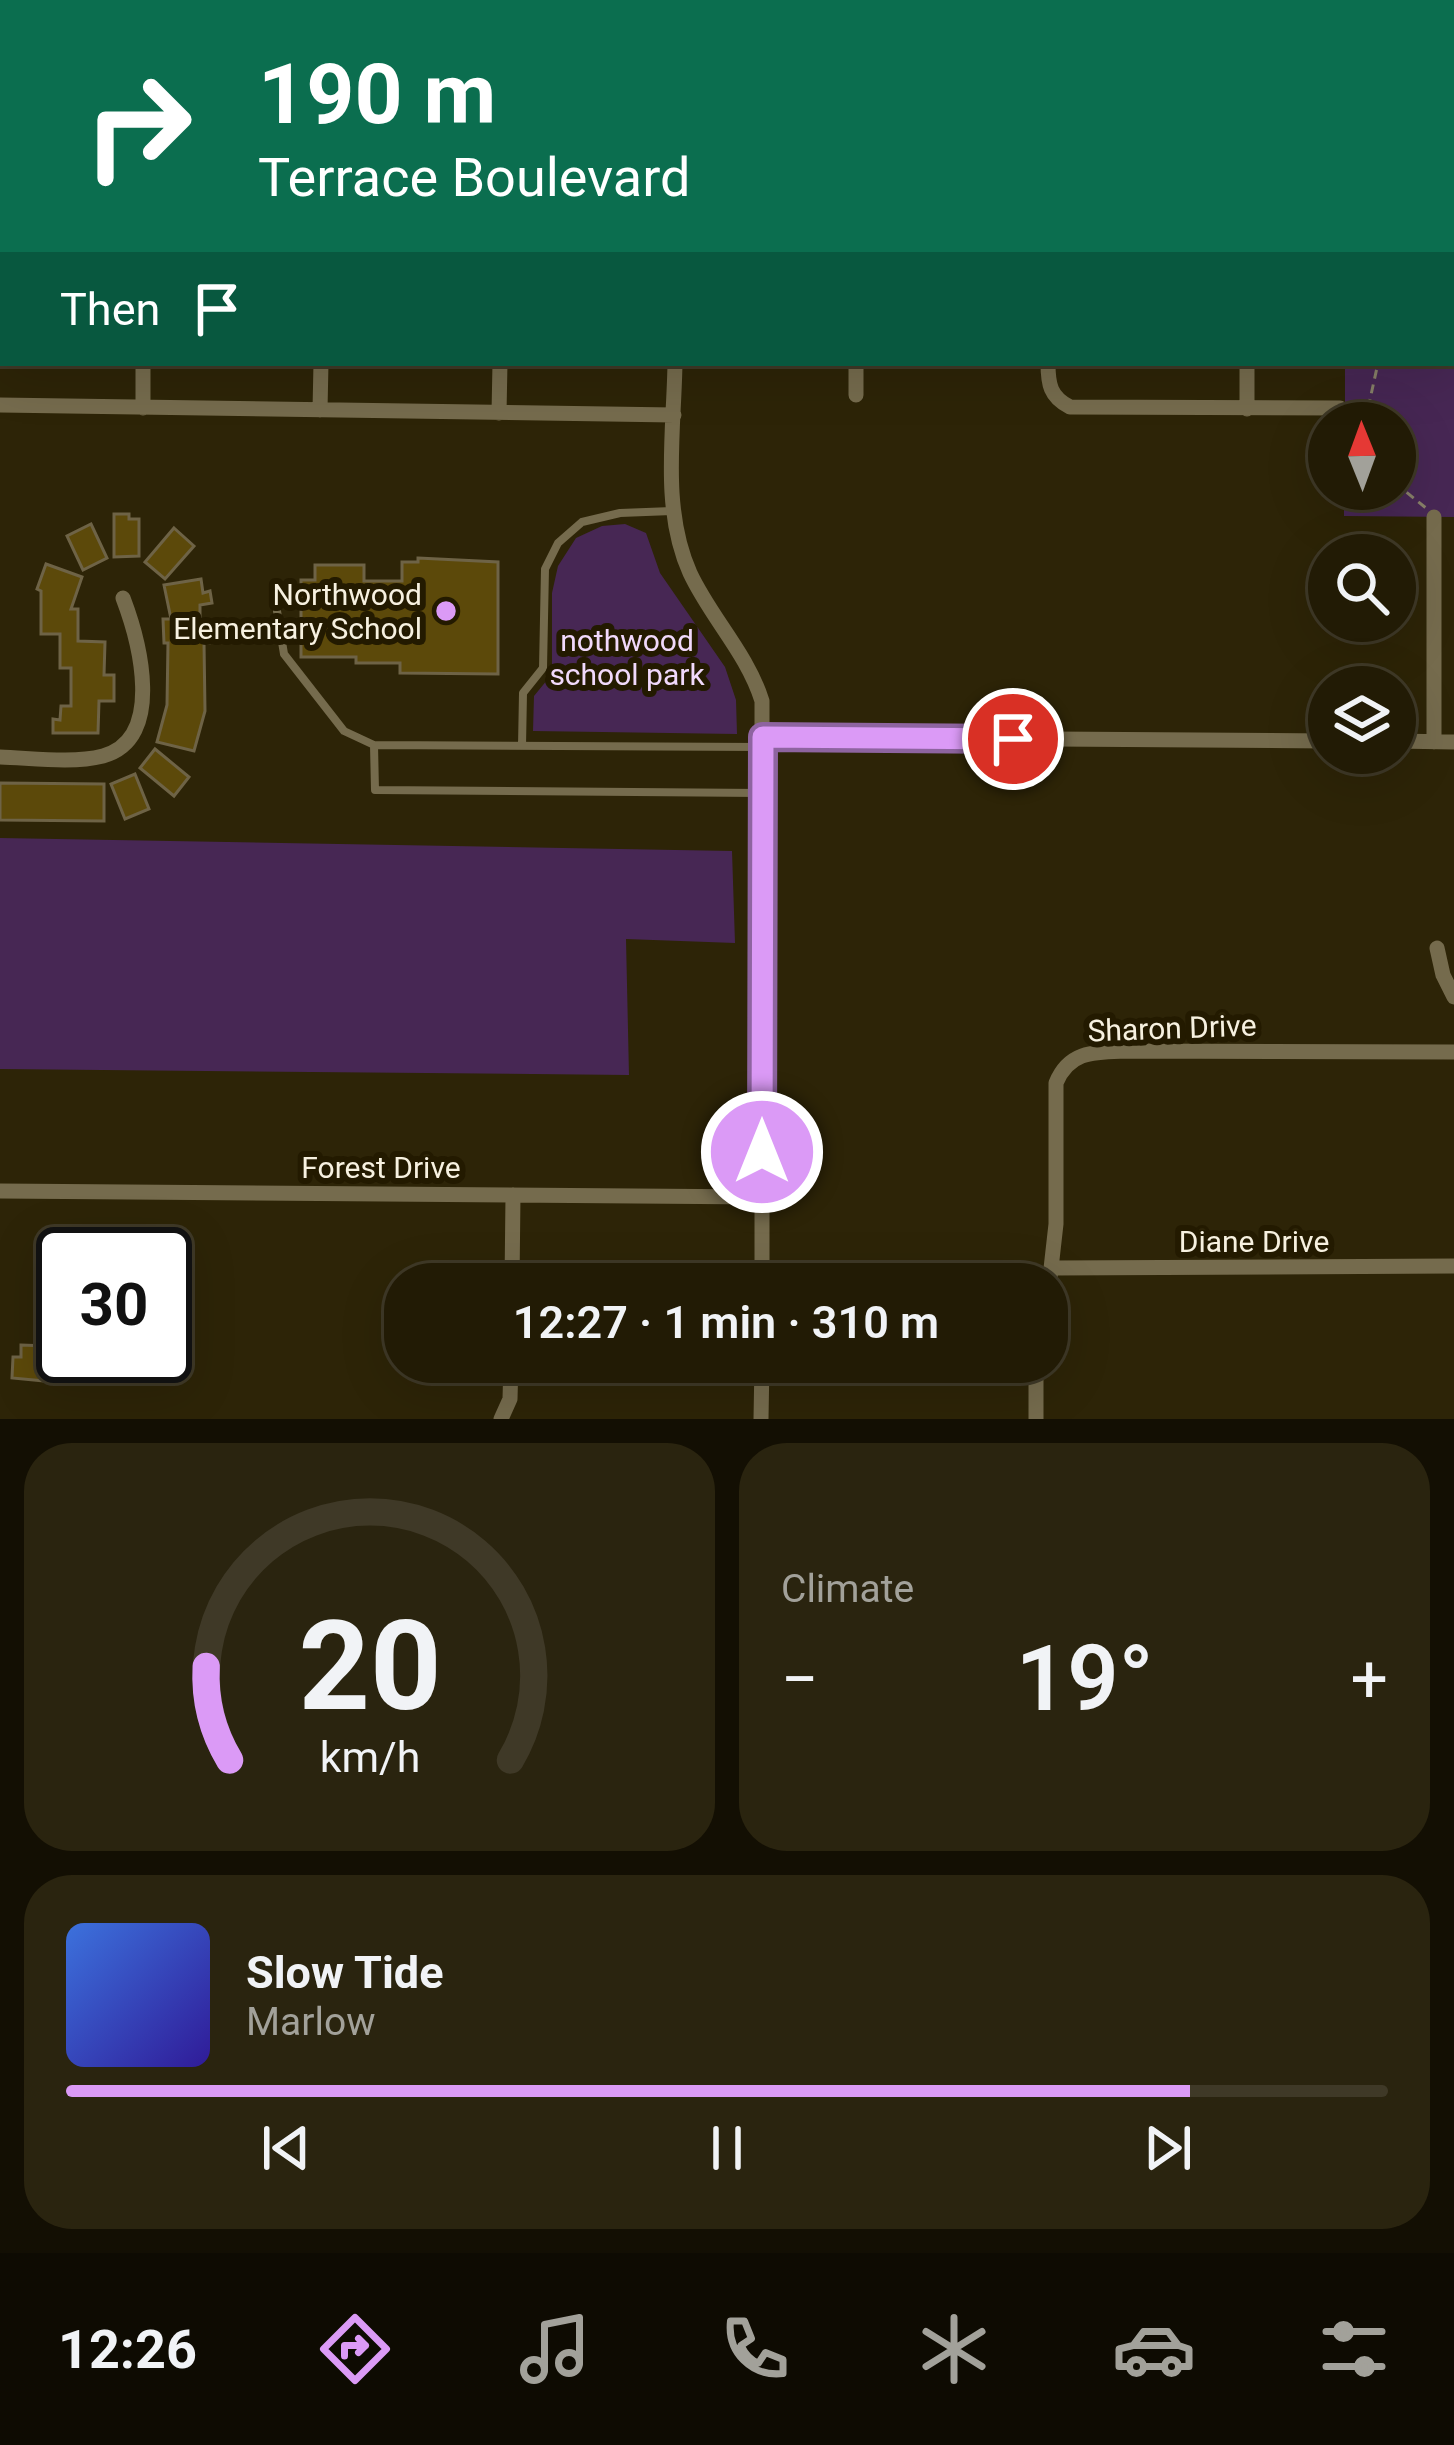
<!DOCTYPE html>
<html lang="en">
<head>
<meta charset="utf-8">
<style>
  :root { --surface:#221b05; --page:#2a240f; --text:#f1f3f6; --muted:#a2a19a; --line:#3f3927; --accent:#db9af6 }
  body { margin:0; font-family:Roboto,sans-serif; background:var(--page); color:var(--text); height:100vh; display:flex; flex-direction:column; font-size:45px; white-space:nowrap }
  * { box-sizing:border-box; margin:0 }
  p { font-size:39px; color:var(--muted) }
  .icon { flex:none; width:66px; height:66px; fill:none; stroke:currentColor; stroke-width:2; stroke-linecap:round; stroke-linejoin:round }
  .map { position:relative; height:1419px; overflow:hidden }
  .panel { display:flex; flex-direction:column; gap:24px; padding:24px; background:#130f03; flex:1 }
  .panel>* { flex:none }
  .top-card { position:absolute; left:0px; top:0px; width:1455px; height:366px; box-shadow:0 12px 48px #0002,0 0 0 3px var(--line); background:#0b6e4f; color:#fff; overflow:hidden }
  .needle { width:78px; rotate:359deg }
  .fabs { position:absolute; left:1308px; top:402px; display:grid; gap:24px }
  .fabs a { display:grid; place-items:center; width:108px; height:108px; border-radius:50%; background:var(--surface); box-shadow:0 12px 48px #0002,0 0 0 3px var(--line); font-size:60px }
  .speed { position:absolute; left:36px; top:1227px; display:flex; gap:24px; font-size:60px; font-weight:700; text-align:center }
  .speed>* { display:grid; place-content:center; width:156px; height:156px; border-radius:50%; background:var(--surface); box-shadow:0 12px 48px #0002,0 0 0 3px var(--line); line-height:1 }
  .speed .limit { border:6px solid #111; border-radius:18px; background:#fff; color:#111 }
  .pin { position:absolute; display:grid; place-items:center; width:102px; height:102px; color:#fff; margin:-51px; border:6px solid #fff; border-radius:50%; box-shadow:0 3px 12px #0007 }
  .me { position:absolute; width:132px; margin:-66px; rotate:0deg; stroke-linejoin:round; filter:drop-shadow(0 0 9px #0008) }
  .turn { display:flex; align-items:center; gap:42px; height:252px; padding:0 60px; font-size:54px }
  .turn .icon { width:156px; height:156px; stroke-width:2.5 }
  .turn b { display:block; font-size:84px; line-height:102px }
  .then { display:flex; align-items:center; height:114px; padding:0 60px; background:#0003; gap:24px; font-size:45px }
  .big { font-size:90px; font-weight:600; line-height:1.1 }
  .panel .card { flex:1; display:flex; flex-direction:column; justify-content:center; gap:18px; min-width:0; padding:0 42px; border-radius:48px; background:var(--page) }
  .panel .dial { align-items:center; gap:0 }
  .dial svg { height:312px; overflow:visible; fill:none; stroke:var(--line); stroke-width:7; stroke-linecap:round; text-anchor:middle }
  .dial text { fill:var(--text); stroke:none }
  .song { display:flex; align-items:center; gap:36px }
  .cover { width:144px; height:144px; border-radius:18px; background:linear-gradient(135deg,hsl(220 70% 55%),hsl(250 70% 35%)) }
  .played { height:12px; border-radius:6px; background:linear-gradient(90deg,var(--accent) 85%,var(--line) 85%) }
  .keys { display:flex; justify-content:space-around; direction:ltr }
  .heat { display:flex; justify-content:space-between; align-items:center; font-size:66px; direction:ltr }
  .panel .tiles { flex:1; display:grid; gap:24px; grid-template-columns:1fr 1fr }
  .card:last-child { grid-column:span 2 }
  .trip { position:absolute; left:384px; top:1263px; width:684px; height:120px; border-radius:48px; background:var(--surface); box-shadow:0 12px 48px #0002,0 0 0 3px var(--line); font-weight:600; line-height:120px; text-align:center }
  .dock { display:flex; height:192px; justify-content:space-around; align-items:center; background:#0e0b02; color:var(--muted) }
  .dock .icon { width:84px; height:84px }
  .dock .on { color:var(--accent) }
  .dock b { font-size:54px; color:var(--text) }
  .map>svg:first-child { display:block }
  .green { fill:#472754 }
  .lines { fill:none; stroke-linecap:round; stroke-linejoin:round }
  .stream { stroke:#190023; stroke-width:4.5 }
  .building { fill:#5c490a; stroke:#6e6346; stroke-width:3 }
  .path { stroke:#878068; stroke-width:3; stroke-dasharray:9 6; stroke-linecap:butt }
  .lane { stroke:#756b4d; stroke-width:8 }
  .street { stroke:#756b4d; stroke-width:15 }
  .route-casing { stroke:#8e64a0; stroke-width:30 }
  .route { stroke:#db9af6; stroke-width:21 }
  .poi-dot { fill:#db9af6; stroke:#231a00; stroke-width:4.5 }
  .labels { text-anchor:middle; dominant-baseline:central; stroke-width:12; stroke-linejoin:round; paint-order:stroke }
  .poi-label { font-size:30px; fill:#f7f1e0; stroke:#231a00; text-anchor:end }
  .park-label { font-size:30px; fill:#f1d9fb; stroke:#231a00 }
  .street-label { font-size:30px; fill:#f7f1e0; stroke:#231a00 }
</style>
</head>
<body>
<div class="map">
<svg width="1454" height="1419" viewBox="0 0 1454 1419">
  <rect width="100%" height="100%" fill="#2d2407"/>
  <!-- green -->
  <path class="green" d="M1349,0H1454V517L1344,516V489H1395V423H1345V363H1452V3Z
    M625,524L646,533L660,573L725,667L736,700L737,734L533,731L534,696L552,674V593L558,566L576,538L602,526Z
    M0,838L732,851L735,943L626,939L629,1075L0,1069Z"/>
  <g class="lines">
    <!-- stream -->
    <path class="stream" d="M1448,0L1449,3
      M1452,48L1454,72"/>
  </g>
  <!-- building -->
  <path class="building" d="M114,514H129V519H139V556L114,557Z
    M91,524L107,558L83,570L67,536Z
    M174,528L194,546L165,579L145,562Z
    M418,558L498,562V674L400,673V663H356V657H301V580H315V565H364V581H402V562H418Z
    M46,564L82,577L71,609H78V641L105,642L104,675H114V701H99L98,733H53V719L60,720L61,706H71V668H60V634H41V591L37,589Z
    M201,579L203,593L210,591L212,603L200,605V627H208L209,643H204L205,711L194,751L157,742L167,705L168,643H164L163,619H171L164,585Z
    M155,749L189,777L174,796L140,768Z
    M135,774L149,809L125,819L111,784Z
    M0,783L104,784V821L0,820Z
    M21,1345L46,1346L45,1381L12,1378L13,1357H21Z"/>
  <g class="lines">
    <!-- path -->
    <path class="path" d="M1397,0V3
      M1370,423L1369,404L1378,363
      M1395,483L1426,508"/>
    <!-- lane -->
    <path class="lane" d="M277,611L284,654L344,731L374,745
      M522,746L523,693L543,668L545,569L558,543L582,522L620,513L672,511
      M761,793L375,790L374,745L762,747"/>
    <!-- street -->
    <path class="street" d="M147,3V0
      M325,3V0
      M504,3V0
      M680,3V0
      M863,3V0
      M1053,3V0
      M1251,3V0
      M675,363C674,431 661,509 690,573C711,618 747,653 762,701V1284
      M1048,363C1048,384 1050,397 1070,407L1340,408
      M856,395V363
      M0,405L674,415
      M143,408V363
      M1247,409V363
      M320,410L321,363
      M499,413L500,363
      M1434,517V742
      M763,737L1329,741
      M1395,741L1454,742
      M0,757C32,758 72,764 103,756C166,739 139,640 123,598
      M1437,948L1443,975L1454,997
      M0,1191L762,1197
      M1054,1268L1454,1266
      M512,1284L513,1195
      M1047,1304L1056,1224V1083C1069,1051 1094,1052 1125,1051L1454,1052
      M501,1419L510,1399L511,1362
      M761,1419L762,1362
      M1036,1419V1362"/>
  </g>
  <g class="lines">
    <defs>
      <path id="route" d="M762,1152L763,737L1013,739"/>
    </defs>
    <!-- route casing -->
    <use href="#route" class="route-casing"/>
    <!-- route -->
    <use href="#route" class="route"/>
  </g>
  <!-- markers -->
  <circle class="poi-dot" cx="446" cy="611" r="12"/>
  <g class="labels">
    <!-- poi labels -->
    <g class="poi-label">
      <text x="422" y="594">Northwood<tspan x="422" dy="34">Elementary School</tspan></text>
    </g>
    <!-- park labels -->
    <g class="park-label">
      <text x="627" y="640">nothwood<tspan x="627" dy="34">school park</tspan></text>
    </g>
    <!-- street labels -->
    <g class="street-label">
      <text transform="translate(1172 1028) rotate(-2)">Sharon Drive</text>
      <text x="381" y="1167">Forest Drive</text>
      <text x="1254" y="1241">Diane Drive</text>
    </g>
  </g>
</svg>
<div class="fabs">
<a><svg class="needle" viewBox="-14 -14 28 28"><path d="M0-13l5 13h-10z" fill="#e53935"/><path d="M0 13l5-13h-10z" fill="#a2a19a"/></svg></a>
<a><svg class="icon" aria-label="search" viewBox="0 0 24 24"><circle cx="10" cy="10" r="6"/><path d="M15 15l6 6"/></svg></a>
<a><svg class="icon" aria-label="layers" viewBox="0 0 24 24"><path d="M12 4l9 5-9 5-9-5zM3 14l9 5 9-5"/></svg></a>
</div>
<div class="speed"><div class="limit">30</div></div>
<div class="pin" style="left:1013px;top:739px;background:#d93025"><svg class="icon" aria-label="arrive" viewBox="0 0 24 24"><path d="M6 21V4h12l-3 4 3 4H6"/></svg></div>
<svg class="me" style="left:762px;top:1152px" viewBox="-20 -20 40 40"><circle r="17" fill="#db9af6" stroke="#fff" stroke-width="3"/><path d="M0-11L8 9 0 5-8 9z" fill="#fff"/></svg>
<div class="trip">12:27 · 1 min · 310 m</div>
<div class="top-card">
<div class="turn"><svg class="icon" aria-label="right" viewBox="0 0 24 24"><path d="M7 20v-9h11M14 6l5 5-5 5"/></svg><div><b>190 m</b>Terrace Boulevard</div></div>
<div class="then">Then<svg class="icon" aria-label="arrive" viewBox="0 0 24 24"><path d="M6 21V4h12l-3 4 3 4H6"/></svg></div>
</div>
</div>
<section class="panel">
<div class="tiles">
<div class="card dial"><svg viewBox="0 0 100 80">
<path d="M14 69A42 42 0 1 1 86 69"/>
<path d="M14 69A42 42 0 0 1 8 45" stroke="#db9af6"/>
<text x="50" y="56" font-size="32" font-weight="700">20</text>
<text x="50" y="72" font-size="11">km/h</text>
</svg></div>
<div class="card"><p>Climate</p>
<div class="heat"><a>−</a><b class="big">19°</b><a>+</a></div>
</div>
<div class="card">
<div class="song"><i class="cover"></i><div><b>Slow Tide</b><p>Marlow</p></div></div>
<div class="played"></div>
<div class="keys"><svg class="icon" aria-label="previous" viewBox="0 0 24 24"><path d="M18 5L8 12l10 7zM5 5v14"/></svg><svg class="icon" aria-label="pause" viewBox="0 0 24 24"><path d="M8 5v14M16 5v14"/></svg><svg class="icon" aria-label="next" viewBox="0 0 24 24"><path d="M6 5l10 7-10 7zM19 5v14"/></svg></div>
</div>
</div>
</section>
<nav class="dock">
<b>12:26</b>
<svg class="icon on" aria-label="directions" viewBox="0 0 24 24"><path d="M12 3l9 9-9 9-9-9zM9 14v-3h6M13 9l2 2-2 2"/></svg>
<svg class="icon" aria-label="music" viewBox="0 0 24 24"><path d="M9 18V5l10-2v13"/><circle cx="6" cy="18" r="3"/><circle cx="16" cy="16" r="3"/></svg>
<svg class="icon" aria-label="phone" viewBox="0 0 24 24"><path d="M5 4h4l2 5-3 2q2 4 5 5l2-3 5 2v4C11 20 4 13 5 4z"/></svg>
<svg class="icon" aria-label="climate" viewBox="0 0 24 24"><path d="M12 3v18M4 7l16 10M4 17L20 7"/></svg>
<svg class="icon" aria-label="car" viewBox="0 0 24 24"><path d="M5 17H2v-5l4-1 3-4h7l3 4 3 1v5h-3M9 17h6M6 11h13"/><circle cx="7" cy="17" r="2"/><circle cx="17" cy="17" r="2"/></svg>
<svg class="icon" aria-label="filters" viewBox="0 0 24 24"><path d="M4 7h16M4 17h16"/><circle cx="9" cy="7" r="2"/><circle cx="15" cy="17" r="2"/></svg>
</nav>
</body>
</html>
